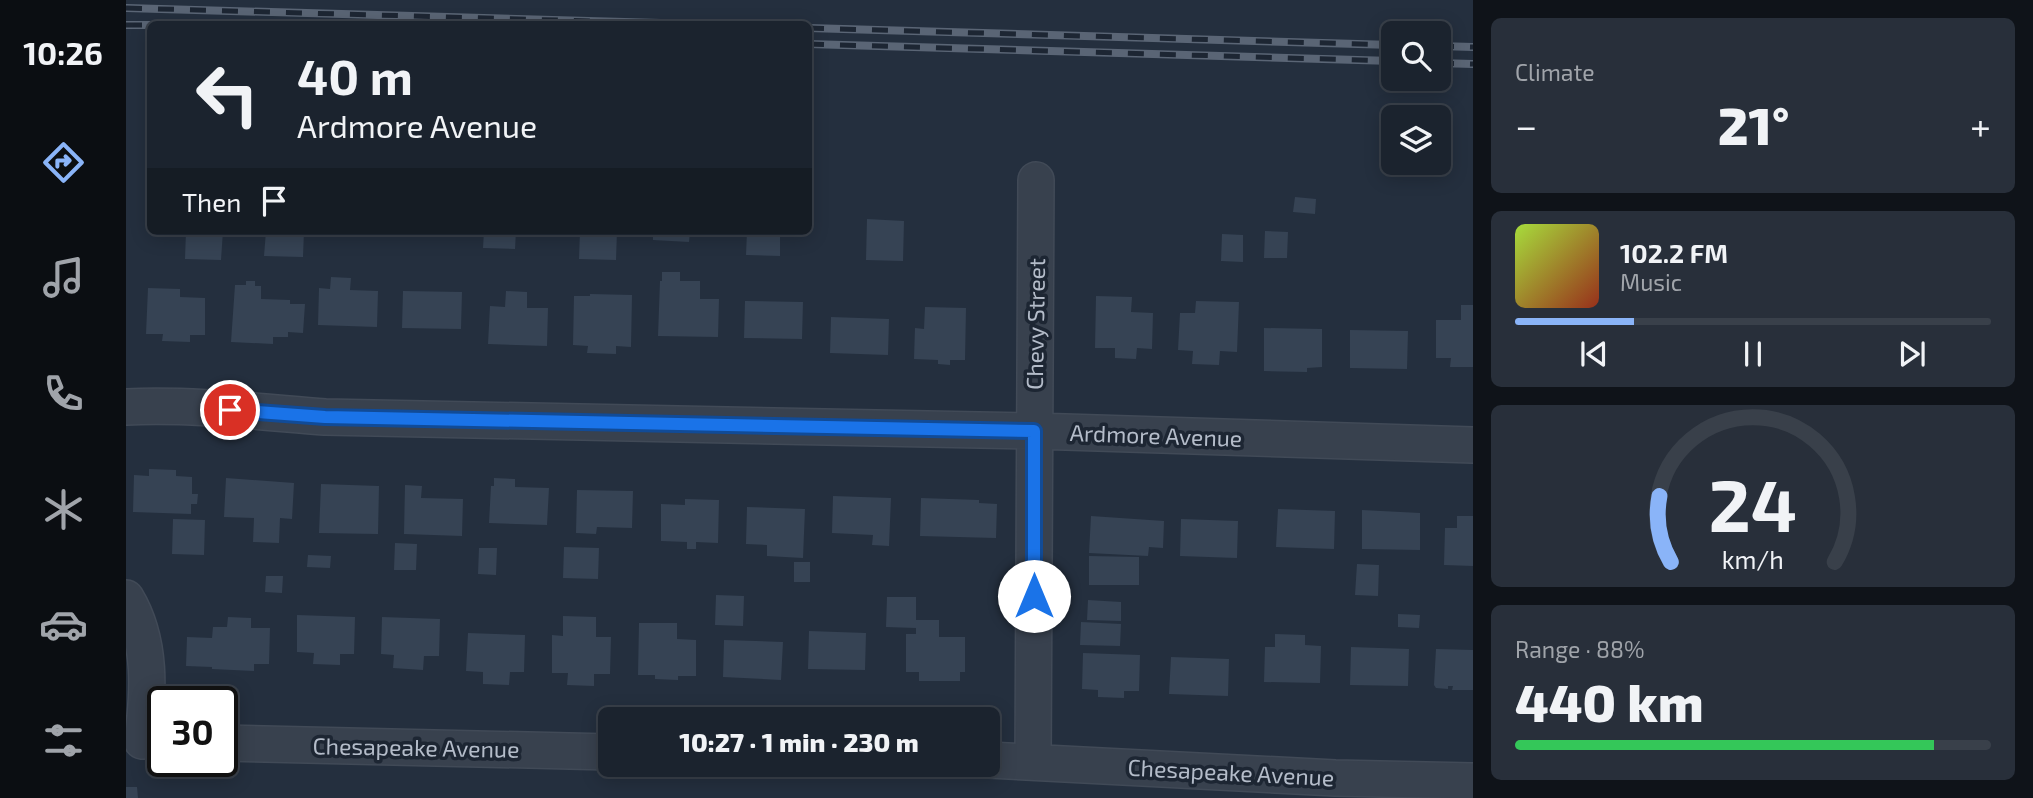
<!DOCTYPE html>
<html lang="en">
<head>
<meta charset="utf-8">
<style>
  :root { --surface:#1b232e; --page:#282f3a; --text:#f1f3f6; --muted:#a0a4aa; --line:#39404a; --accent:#8ab4f8 }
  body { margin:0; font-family:"Exo 2",sans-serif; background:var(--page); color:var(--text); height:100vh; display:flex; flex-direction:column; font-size:26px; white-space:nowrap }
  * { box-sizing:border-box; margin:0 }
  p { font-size:23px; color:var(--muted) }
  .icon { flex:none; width:38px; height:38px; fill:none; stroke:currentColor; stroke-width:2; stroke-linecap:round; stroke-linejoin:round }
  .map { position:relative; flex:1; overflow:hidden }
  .sheet { display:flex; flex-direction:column; gap:18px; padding:18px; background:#0f1319; width:560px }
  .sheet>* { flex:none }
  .top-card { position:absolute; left:21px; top:21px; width:665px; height:214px; border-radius:10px; box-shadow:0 4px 18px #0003,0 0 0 2px var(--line); background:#1b232e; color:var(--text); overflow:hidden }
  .controls { position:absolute; left:1255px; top:21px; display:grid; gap:14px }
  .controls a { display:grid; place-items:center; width:70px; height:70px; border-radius:10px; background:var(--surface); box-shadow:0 4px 18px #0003,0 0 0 2px var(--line); font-size:35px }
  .speed { position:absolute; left:21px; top:686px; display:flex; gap:14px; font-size:35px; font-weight:700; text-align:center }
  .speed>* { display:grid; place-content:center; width:91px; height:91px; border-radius:50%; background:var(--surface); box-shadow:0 4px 18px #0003,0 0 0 2px var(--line); line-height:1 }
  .speed .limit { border:4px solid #111; border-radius:10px; background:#fff; color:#111 }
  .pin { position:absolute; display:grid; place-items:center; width:60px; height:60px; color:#fff; margin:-30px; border:4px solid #fff; border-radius:50%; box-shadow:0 2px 7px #0007 }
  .me { position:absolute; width:77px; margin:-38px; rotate:0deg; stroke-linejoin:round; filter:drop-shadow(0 0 5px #0008) }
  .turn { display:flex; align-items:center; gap:24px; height:147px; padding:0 35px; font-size:32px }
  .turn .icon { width:91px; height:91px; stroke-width:2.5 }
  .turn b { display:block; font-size:49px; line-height:60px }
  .then { display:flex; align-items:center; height:66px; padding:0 35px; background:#0003; gap:14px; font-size:26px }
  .big { font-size:52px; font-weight:800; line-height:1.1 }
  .sheet .tile { flex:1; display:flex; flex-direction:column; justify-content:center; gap:10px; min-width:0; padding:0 24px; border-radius:10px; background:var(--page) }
  .sheet .dial { align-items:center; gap:0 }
  .dial svg { height:182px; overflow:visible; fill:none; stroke:var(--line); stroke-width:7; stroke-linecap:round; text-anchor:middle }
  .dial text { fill:var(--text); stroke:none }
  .song { display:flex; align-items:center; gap:21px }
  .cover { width:84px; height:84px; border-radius:10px; background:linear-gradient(135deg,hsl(80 70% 55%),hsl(10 70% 35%)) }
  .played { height:7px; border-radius:4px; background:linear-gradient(90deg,var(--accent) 25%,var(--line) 25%) }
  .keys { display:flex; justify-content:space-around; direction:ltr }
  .heat { display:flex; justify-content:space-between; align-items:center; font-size:38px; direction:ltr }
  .charge { height:10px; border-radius:5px; background:linear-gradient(90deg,#34c759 88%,var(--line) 0) }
  .trip { position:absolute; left:472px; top:707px; width:402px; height:70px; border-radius:10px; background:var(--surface); box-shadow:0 4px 18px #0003,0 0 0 2px var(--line); font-weight:800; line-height:70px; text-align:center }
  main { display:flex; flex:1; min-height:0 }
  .dock { display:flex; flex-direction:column; width:126px; justify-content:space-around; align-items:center; background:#0b0e12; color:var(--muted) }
  .dock .icon { width:49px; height:49px }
  .dock .current { color:var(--accent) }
  .dock b { font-size:32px; color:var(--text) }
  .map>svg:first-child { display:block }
  .building { fill:#364354 }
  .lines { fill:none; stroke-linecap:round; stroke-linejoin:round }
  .minor-casing { stroke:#414a57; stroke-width:38 }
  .minor { stroke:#38414e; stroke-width:35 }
  .rail-casing { stroke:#5a6575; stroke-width:8 }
  .rail { stroke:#1d2633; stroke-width:5; stroke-dasharray:16; stroke-linecap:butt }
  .route-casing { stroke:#114b97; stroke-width:18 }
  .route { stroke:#1a73e8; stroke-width:12 }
  .labels { text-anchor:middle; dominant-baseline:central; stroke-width:7; stroke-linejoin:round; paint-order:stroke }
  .street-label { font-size:23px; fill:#b4bcc9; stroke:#1d2633 }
</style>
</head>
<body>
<main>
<nav class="dock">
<b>10:26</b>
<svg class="icon current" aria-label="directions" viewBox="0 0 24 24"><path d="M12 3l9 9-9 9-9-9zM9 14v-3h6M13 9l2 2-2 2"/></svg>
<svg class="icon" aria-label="music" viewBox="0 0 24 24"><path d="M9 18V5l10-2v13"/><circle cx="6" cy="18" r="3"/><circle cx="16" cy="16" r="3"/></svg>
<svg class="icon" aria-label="phone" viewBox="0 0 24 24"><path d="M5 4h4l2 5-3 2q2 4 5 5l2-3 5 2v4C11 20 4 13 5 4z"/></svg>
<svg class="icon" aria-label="climate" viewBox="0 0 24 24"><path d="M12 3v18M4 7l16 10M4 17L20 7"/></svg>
<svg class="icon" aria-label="car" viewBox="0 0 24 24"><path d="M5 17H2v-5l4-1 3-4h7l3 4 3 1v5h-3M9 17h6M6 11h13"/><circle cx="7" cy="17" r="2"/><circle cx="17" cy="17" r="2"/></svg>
<svg class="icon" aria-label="filters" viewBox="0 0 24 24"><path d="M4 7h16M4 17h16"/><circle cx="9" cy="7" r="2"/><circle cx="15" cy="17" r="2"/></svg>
</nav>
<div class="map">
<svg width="1347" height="798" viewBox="0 0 1347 798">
  <rect width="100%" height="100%" fill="#242f3e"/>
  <!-- building -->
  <path class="building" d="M1169,197L1190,199L1189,214L1167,212Z
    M741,219L778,221L777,261L740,260Z
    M60,231H97L95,260L59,259Z
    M140,231H178L177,257L138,256Z
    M358,231H390L389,249L357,248Z
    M454,231H491L490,260L453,259Z
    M527,231H564L563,242L527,240Z
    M621,231H654V256L620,255Z
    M1139,231L1162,232L1161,258H1138Z
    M1096,234L1117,235V262L1095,261Z
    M536,272H554V281H574V299H593L592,337L532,336L534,281H536Z
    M205,277L225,278L224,290L252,291L251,327L192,325L193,288L204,289Z
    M120,281H129V286H135V299L164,300V304H179L177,333L162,332V337H147V344L105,342L109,285H120Z
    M22,288L54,289V297L79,298V335H64V342L36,341L37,334H20Z
    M277,291L336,292L335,329L276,328Z
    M380,291L401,292V308H422L421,346L362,344L364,306L379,307Z
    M464,294L506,295L505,347L490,346V354L461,353L462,346L447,345L448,296H464Z
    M970,296L1006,297L1005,312L1027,313L1026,349L1011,348L1010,359L989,358V348H969Z
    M619,301L677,302L676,339L618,338Z
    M1070,301L1113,302L1111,352L1094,351L1093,365L1066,364L1067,351L1052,350L1054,313H1069Z
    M1335,305H1347V367H1324L1325,358H1310V320H1335Z
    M799,307L840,308L839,360H824V365L812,364V360L788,359L789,328L798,329Z
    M705,317L763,319L762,355L704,353Z
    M1138,328L1196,329V367L1181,368V372L1138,371Z
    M1224,330L1282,331L1281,369L1224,368Z
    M23,469L50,470V476L66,477V494H72L71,504H65V514L7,512L8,475L23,476Z
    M100,478L168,483L166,519L154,518L153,543L127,542L128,518L98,517Z
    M368,478L389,479V487L423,488L421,525L363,523L365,486H368Z
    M195,484L253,486L252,534L193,533Z
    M279,485L296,486L295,498L337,499L336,536L278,534Z
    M451,490L507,491L506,528L471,527L470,534L450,533Z
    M707,496L765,498L763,546L746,545L747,535L706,533Z
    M795,498L853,500V503L871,504L870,538L794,536Z
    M559,499L593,500L592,543L570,542V549H561V542L535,541V504L559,505Z
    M621,507L679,509L677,558L641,556V545L620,544Z
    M1152,509L1209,511L1208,549L1150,547Z
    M1236,510L1294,513V550L1236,549Z
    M965,516L1038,521L1037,548L1023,547L1022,556L963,553Z
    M1331,516H1347V566L1318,565L1319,528H1331Z
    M47,519L79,520L78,555L46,554Z
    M1055,519L1112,521L1111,558L1054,556Z
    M269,543L291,544L290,570H268Z
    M438,547L473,548L472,579L437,578Z
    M353,548H371L370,575L352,574Z
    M182,555L205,556L204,568L181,567Z
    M963,556L1013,557V585H963Z
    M668,562H684V582H668Z
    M1231,564L1253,565L1252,596L1229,595Z
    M140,576H157L156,593L139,592Z
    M590,595L618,596L617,626L589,625Z
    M761,597H790V620H813V637H839V672H834V681H793V672H780V634H790V628L760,627Z
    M962,600L995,602V621L961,620Z
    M1272,614L1294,615L1293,628L1272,627Z
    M171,615L229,617L228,654H214V665L187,664L188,653L171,652Z
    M437,616L470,617V637H485L484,674H468V686L441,685L442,673H426V635L437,636Z
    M102,617L125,618V628H144L143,664H128V671L86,669V667L60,666L61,637L86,638L87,627H101Z
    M256,617L314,619L313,656H298L297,670L267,668L268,655L255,654Z
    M955,622L995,624L994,646L954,645Z
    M513,623H551V639L570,640V676H552V680L529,679V675H512Z
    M683,631L740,633L739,670L682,669Z
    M342,633L399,635L398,672H384L383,685L357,684V672L340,671Z
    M1149,634L1179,635V645L1195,646L1194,683L1138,682L1139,647H1149Z
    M598,640L657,642L655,680L597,677Z
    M1225,647L1283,649L1282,686L1224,685Z
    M1310,649L1347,650V690H1326L1327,686H1322V689L1310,688L1308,685Z
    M957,653L1014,655L1013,691H998V698L972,697V690L956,689Z
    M1045,657L1103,659L1102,696L1043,694Z
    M0,787H11L12,798H0Z"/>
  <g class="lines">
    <defs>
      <path id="minor" d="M0,407C66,404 134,412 199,417L908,431L1347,445
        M0,598C26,641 23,693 16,741
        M96,743L485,752
        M863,760L1209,778L1347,781
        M907,762L910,180"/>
    </defs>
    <!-- minor casing -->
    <use href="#minor" class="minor-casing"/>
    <!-- minor -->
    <use href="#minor" class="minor"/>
    <defs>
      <path id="rail" d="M0,8L571,24
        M0,25H24
        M682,28L1267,45
        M682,44L1267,61
        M1312,46L1347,47
        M1312,63L1347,64"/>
    </defs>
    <!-- rail casing -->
    <use href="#rail" class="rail-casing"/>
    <!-- rail -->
    <use href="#rail" class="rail"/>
  </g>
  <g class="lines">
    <defs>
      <path id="route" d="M104,410L199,417L908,431V596"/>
    </defs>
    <!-- route casing -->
    <use href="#route" class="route-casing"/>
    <!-- route -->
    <use href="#route" class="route"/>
  </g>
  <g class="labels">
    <!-- street labels -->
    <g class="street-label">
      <text transform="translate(909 324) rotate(-89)">Chevy Street</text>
      <text transform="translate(1030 435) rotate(2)">Ardmore Avenue</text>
      <text transform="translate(290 747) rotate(1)">Chesapeake Avenue</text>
      <text transform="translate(1105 772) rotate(3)">Chesapeake Avenue</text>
    </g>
  </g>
</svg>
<div class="controls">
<a><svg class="icon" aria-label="search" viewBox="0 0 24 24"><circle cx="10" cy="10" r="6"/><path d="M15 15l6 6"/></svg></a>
<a><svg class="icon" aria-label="layers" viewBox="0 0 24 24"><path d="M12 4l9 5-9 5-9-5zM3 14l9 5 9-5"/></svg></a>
</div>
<div class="speed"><div class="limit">30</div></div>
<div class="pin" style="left:104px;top:410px;background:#d93025"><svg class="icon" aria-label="arrive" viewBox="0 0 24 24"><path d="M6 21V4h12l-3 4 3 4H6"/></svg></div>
<svg class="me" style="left:908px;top:596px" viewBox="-20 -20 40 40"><circle r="19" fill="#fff"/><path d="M0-13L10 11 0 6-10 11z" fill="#1a73e8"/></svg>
<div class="trip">10:27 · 1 min · 230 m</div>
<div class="top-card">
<div class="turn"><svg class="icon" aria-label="left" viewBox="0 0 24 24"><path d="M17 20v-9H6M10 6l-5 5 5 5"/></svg><div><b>40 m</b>Ardmore Avenue</div></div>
<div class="then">Then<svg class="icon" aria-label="arrive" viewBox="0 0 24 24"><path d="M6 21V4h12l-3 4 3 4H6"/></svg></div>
</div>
</div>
<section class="sheet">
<div class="tile"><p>Climate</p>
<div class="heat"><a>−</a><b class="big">21°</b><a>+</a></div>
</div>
<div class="tile">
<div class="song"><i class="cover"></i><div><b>102.2 FM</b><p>Music</p></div></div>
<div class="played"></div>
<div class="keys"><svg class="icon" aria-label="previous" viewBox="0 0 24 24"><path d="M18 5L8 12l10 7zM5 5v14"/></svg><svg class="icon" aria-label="pause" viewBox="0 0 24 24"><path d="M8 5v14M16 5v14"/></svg><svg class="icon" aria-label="next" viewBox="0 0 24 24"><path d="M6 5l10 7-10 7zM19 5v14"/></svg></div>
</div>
<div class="tile dial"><svg viewBox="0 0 100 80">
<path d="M14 69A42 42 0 1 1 86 69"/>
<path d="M14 69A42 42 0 0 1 9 40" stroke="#8ab4f8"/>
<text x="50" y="56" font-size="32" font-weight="700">24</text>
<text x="50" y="72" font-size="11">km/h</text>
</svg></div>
<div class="tile"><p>Range · 88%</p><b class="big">440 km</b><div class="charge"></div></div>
</section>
</main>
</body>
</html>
